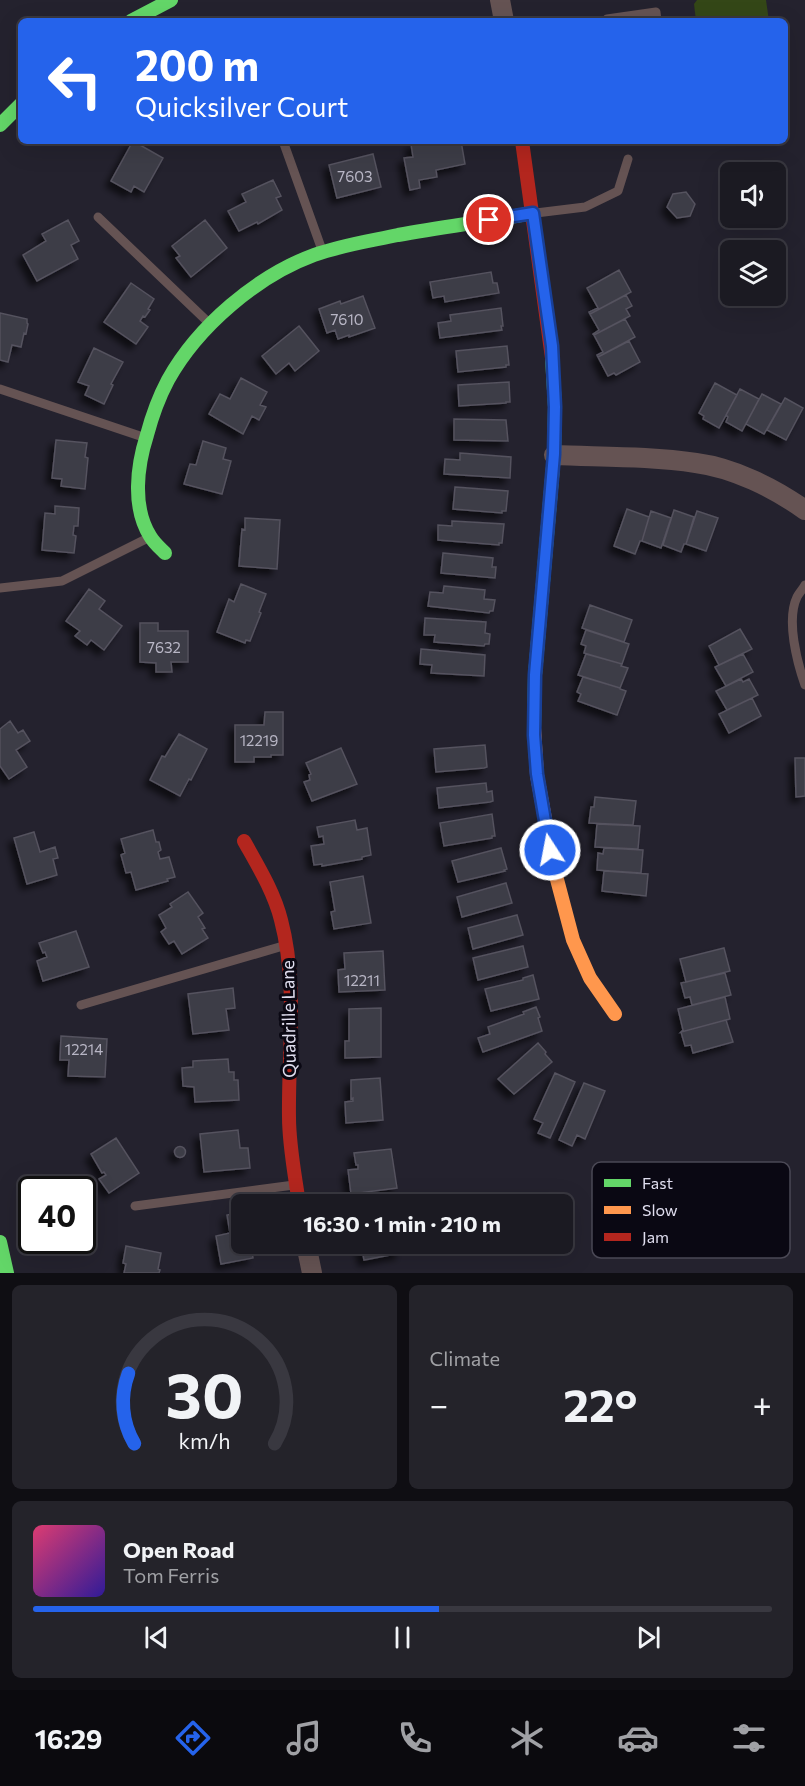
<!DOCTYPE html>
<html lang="en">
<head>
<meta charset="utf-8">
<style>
  :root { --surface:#1b1a22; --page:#24232a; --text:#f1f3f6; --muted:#a0a1a5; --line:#393840; --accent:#2563eb }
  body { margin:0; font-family:Commissioner,sans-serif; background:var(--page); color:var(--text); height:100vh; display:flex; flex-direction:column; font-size:22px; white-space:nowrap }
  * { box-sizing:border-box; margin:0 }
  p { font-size:20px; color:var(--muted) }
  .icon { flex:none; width:33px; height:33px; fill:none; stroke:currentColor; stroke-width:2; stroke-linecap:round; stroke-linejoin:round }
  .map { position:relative; height:1273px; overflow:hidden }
  .sheet { display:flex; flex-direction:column; gap:12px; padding:12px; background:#0f0e13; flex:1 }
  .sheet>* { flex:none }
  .guide { position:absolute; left:18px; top:18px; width:770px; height:126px; border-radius:9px; box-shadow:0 6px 24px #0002,0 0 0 2px var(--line); background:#2563eb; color:#fff; overflow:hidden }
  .tools { position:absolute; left:720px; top:162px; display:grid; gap:12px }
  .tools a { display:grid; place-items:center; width:66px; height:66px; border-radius:9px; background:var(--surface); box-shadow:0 6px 24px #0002,0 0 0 2px var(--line); font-size:30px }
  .speed { position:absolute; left:18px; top:1176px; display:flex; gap:12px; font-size:30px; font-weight:700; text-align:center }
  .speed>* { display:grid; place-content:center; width:78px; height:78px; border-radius:50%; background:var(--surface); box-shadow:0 6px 24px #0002,0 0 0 2px var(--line); line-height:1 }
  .speed .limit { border:3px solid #111; border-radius:9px; background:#fff; color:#111 }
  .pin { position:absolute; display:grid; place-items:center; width:51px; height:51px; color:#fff; margin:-26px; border:3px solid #fff; border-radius:50%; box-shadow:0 2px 6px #0007 }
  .me { position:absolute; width:66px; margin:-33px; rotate:349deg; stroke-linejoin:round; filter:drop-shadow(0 0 4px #0008) }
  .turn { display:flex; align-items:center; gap:21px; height:126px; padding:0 18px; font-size:27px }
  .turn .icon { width:78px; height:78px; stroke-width:2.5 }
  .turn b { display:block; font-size:42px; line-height:51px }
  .big { font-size:45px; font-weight:700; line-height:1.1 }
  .sheet .widget { flex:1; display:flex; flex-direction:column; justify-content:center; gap:9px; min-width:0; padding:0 21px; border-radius:9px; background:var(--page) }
  .sheet .dial { align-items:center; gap:0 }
  .dial svg { height:156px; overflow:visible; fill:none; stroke:var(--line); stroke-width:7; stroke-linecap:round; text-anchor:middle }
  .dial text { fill:var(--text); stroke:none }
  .song { display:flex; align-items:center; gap:18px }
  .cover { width:72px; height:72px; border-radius:9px; background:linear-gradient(135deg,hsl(340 70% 55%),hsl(250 70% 35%)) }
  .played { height:6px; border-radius:3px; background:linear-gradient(90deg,var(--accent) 55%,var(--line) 55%) }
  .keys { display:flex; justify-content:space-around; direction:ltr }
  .heat { display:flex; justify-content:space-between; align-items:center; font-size:33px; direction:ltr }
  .sheet .tiles { flex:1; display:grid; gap:12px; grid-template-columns:1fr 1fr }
  .widget:last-child { grid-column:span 2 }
  .trip { position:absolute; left:231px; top:1194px; width:342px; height:60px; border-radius:9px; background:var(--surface); box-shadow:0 6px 24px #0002,0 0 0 2px var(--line); font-weight:700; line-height:60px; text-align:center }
  .menu { display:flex; height:96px; justify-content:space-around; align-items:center; background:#0b0a0e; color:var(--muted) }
  .menu .icon { width:42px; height:42px }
  .menu .current { color:var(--accent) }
  .menu b { font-size:27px; color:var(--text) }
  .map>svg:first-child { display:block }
  .green { fill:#344717 }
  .building { fill:#3e3c47; stroke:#54525e; stroke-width:1.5; filter:url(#shadow) }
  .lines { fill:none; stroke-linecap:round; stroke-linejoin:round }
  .lane { stroke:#655353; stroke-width:9 }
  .street { stroke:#655353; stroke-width:20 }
  .fast { stroke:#63d668; stroke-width:14 }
  .slow { stroke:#ff974d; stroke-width:14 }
  .jam { stroke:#b3261e; stroke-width:14 }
  .route-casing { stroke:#184099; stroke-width:15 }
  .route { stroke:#2563eb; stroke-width:10 }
  .labels { text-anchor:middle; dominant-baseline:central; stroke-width:6; stroke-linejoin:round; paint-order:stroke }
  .number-label { font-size:15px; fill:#b8b6c5 }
  .street-label { font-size:18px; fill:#e0deef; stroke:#0a0813 }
  .key { fill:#0a0813; stroke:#4a4855; stroke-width:1.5 }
  .key-label { font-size:16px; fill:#e0deef }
</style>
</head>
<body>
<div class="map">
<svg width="805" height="1273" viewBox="0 0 805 1273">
  <defs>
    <filter id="shadow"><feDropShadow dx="-5.5" dy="5.5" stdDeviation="3" flood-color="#0009"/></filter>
  </defs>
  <rect width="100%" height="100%" fill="#24222e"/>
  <!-- green -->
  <path class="green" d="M697,0H766L769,21H696L694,4Z"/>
  <!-- building -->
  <path class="building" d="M133,141L163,158L144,192L134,186L131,192L111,181Z
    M429,141H461L465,164L436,170L437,177L419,180L420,188L410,190L404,158L413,157L411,144Z
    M373,154L381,187L337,198L329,165Z
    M273,180L281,196L276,198L282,210L258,224L257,222L239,231L228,211L246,202L242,194Z
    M686,192L695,204L690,216L677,218L667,207L673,194Z
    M68,220L79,241L71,245L78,259L37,281L23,255L46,241L42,234Z
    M205,220L227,248L191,277L176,258L180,256L172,246Z
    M619,270L631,292L590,314L589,312L598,308L587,288Z
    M491,272L493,283H497L499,293L445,302L444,296L433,298L430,282Z
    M131,283L154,299L148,309L150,310L145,317L143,316L140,321L148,327L136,344L104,322Z
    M626,295L632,306L626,309L630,316L594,335L593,334L599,330L590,314Z
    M363,296L375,328L349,337V335L338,339L335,330L327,333L319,309L340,301L341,304Z
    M501,308L503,326H501L502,330L440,338L438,323L451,321L450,315Z
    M0,313L27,319V323L28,324L26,334L24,333L21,347L12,345L8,362L0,360Z
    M625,319L635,337L598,357L597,355L603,352L594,335Z
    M299,326L319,351L295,371L289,363L276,374L262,356Z
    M629,341L640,362L616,375L614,373L608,376L598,357Z
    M507,346L509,365H506V367L458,372L456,351Z
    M94,348L123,362L111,384L113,385L104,404L85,395L89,386L78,382Z
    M241,378L267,392L260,405L266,407L259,420L252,416L243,434L209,414L220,394L230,399Z
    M509,382L510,402H506V403L459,406L458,385Z
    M715,383L737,395L719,428L703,419L704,416L699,413Z
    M740,389L759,399L742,431L726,422L728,417L726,415Z
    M762,394L781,404L764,434L746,424Z
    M785,398L803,408L786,440L767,430Z
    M454,419L506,420L508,441L454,440Z
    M56,440L87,443L85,457L88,458L85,489L61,486L62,479L52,478Z
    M203,441L226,448L223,459L231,461L222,494L184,484L190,464L196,465Z
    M460,453L511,457L510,478L444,474L445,459L460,460Z
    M455,487L508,491L506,511H502V513L453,509Z
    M55,506L79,508L78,526H74L73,535L76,536L74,553L42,550L45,513L55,514Z
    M627,509L649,517L642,541H640L635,554L614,546Z
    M674,510L694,517L686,544H684L681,552L663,545Z
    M651,511L671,518L661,548L642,541Z
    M697,511L718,518L706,551L686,544Z
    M245,518L280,520L277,569L239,566L242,529L245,530Z
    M452,521L504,524L502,543H499V545L438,540V525L452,526Z
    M443,553L493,558L492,567H496L495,578L441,573Z
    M241,584L266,594L259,612L261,613L250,641L246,640L245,643L217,632L229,599L234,602Z
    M444,586L485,590L484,599L495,600L493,611H490L489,613L428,606L430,592L443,593Z
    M89,589L105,601L99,609L122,626L104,650L91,640L87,645L75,636L80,631L66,621Z
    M590,605L632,620L624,642L582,628Z
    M425,618L486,622L485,633L490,634L489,644H485L484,646L434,642L435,635H424Z
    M140,623H158V631H188V662H171L172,672H156V663L140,662Z
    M740,629L752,649L719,665L709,646Z
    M586,630L629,644L622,664L584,653L586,646L581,644Z
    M421,649L485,655L484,676L431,673L432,665L420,664Z
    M586,654L622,664L621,666L628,668L620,688L578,675Z
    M743,654L753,672L726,686L715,667Z
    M583,677L620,688V689L626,691L617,715L578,701L581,694L577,692Z
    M741,679L743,682L749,679L758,695L727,710L716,691Z
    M752,698L761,716L729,733L719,714Z
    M265,712H283V755H271V757H254V762H235V725H264Z
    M10,721L18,733L23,730L30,741L16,750L27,767L9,779L0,766V729Z
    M179,734L207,749L191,780L189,779L180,796L150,780L162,756L165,757Z
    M485,745L487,767L484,768L436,772L434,749Z
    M341,748L357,784L312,801L304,782L310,780L309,775L311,774L306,763Z
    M795,758H805V796L796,797Z
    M486,783L487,792L492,791L493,801L490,802L439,808L437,788Z
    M595,797L636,801L633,825L589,823L591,807H594Z
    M492,814L495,836H492V838L444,846L440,823Z
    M355,820L357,830L367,828L371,855L362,857V859L322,866V864L314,865L311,846L324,844L323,836L319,837L317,827Z
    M597,824L640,826L638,849L595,847Z
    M153,830L156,842H159L161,850L158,852L160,859L169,857L175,877L167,879L168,881L136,890L131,872L126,873L121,855L125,853L121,839Z
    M34,832L40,852L55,847L58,858L53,859L57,875L27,884L14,838Z
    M501,848L507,869L504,870L505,871L458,882L452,861Z
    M604,848L643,850L641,873L597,870L598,853L603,854Z
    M604,871L648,874L646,896L602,891Z
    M363,876L371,923L334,929L331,912L335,911L330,882Z
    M506,883L512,903L462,917L457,897Z
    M188,892L203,913L198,917L205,928L202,929L208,938L182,954L174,941L169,944L161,932L166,928L159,915L172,907L170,904Z
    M517,915L523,935L473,949L468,928Z
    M76,931L89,967L43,981L37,961L47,957L45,952L43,953L39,943Z
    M523,946L528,967L478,980L473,958Z
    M724,948L730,971L686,982L680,959Z
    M383,951L385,990L339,992L338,970L345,969L344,953Z
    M725,973L731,995L692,1005L690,997L685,998L681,983Z
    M533,975L539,999L491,1011L485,989L523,980V978Z
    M233,988L235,1008L226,1009L229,1030L193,1034L188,994Z
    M725,997L730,1019L681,1032L683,1030L678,1009Z
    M536,1007L540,1017L538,1018L542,1031L483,1052L478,1038L490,1034L488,1027L524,1014L523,1012Z
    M381,1008V1057L345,1058V1041H349V1009Z
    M726,1020L733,1042L693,1053L691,1045L685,1046L681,1032Z
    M61,1036L107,1039L105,1077L68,1076L69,1060H60Z
    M538,1043L546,1052L545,1054L552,1062L514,1094L498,1079Z
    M228,1059L229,1072H234V1080H238L239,1100L195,1102L194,1087L183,1086L182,1068L193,1067V1061Z
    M555,1073L575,1082L550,1138L538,1133L543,1123L534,1119Z
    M380,1078L383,1120L346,1123L345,1102L353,1101V1098L351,1099V1080Z
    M584,1083L605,1091L585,1139L577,1135L572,1146L559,1140Z
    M238,1130L240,1148H248L250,1168L204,1172L200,1134Z
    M116,1138L139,1173L109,1193L99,1179L106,1175L104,1172L102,1173L91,1154Z
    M174.5 1152a5.5 5.5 0 1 1 11 0a5.5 5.5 0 1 1-11 0Z
    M391,1149L397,1188L351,1194L348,1170L358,1169V1165H356L354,1153Z
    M242,1212V1244H253H251L253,1258L221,1264L216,1236L230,1233L227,1215Z
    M361,1244H399L401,1253L364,1260Z
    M126,1246L161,1253L158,1269L160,1270L159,1273H124L126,1264L123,1263Z"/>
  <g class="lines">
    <!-- lane -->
    <path class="lane" d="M607,19L656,12L657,21
      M283,141L322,250
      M536,213L585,207L618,191L628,159
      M98,217L209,323
      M0,389L143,437
      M805,585C803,589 799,593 797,597C786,620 797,662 805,685
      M0,588L62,581L148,538
      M81,1005L283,946
      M135,1206L294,1185"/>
    <!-- street -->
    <path class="street" d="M500,0L504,21
      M554,455C601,457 650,456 696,463C734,468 774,488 805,510
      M306,1244L312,1273"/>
    <!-- fast -->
    <path class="fast" d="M131,21L171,0
      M0,125L21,104
      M165,553C160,548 154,543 150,536C132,507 137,466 147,435C152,416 159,397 168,380C198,326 257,276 314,255C342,245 370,241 398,235C443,227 488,221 533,213
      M534,728L535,675L554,455L555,407L552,358
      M0,1242L7,1273"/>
    <!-- slow -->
    <path class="slow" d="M534,728L537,775L554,868L573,940L590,978L615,1014"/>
    <!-- jam -->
    <path class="jam" d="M522,141L552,358
      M244,841C258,866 274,892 281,920C298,984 288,1052 289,1117C289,1146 295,1175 299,1204"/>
  </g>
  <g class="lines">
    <defs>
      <path id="route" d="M489,220L533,213L552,346L555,407L554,454L535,675L534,735L537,774L550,850"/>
    </defs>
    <!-- route casing -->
    <use href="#route" class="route-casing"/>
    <!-- route -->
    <use href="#route" class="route"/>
  </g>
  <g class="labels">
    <!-- number labels -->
    <g class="number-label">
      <text x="355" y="176">7603</text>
      <text x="347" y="319">7610</text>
      <text x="164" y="647">7632</text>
      <text x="259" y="740">12219</text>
      <text x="362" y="980">12211</text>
      <text x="84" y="1049">12214</text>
    </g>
    <!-- street labels -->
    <g class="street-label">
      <text transform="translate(288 1019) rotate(-91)">Quadrille Lane</text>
    </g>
  </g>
  <!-- legend -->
  <rect x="592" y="1162" width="198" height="96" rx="9" class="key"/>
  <rect x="604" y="1179" width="27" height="8" fill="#63d668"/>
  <rect x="604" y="1206" width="27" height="8" fill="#ff974d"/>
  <rect x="604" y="1233" width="27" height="8" fill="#b3261e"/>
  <g class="key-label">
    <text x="642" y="1189">Fast</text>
    <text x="642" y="1216">Slow</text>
    <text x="642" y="1243">Jam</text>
  </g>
</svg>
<div class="tools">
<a><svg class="icon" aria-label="sound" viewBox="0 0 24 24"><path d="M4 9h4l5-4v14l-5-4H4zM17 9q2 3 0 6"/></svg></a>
<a><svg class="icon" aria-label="layers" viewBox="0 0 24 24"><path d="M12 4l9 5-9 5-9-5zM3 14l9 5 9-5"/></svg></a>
</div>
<div class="speed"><div class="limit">40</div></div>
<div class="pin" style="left:489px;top:220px;background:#d93025"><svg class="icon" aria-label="arrive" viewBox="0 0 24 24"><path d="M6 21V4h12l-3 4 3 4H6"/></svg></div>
<svg class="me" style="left:550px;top:850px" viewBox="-20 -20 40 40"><circle r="17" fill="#2563eb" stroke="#fff" stroke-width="3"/><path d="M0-11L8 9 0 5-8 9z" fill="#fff"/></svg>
<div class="trip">16:30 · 1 min · 210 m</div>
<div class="guide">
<div class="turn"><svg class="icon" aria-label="left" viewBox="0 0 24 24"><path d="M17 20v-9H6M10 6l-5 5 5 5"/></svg><div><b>200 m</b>Quicksilver Court</div></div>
</div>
</div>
<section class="sheet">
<div class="tiles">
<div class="widget dial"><svg viewBox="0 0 100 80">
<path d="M14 69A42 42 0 1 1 86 69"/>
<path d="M14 69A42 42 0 0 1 11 33" stroke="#2563eb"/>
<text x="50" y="56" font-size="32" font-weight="700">30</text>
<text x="50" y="72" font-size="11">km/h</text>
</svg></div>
<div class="widget"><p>Climate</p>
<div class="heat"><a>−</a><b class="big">22°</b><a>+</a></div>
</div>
<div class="widget">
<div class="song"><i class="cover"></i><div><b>Open Road</b><p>Tom Ferris</p></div></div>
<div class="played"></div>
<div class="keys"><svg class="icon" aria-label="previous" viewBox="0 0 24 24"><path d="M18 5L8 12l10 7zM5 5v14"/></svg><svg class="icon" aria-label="pause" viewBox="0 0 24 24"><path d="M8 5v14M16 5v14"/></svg><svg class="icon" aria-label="next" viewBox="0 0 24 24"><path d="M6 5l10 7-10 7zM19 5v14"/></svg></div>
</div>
</div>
</section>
<nav class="menu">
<b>16:29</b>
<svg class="icon current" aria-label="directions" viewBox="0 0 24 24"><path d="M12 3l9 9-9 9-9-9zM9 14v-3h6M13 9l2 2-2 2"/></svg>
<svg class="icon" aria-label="music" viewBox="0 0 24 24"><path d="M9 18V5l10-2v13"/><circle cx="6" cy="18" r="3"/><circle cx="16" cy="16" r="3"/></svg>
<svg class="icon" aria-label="phone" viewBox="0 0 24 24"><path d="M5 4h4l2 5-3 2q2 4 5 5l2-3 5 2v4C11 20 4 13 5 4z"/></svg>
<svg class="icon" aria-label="climate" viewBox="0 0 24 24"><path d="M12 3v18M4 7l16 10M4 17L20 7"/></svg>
<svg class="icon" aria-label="car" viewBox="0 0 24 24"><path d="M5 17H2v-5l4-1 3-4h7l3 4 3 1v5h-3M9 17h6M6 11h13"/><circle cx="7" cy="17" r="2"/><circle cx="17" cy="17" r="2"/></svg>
<svg class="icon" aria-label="filters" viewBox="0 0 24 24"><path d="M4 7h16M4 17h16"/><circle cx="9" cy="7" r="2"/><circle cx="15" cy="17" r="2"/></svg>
</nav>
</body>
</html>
